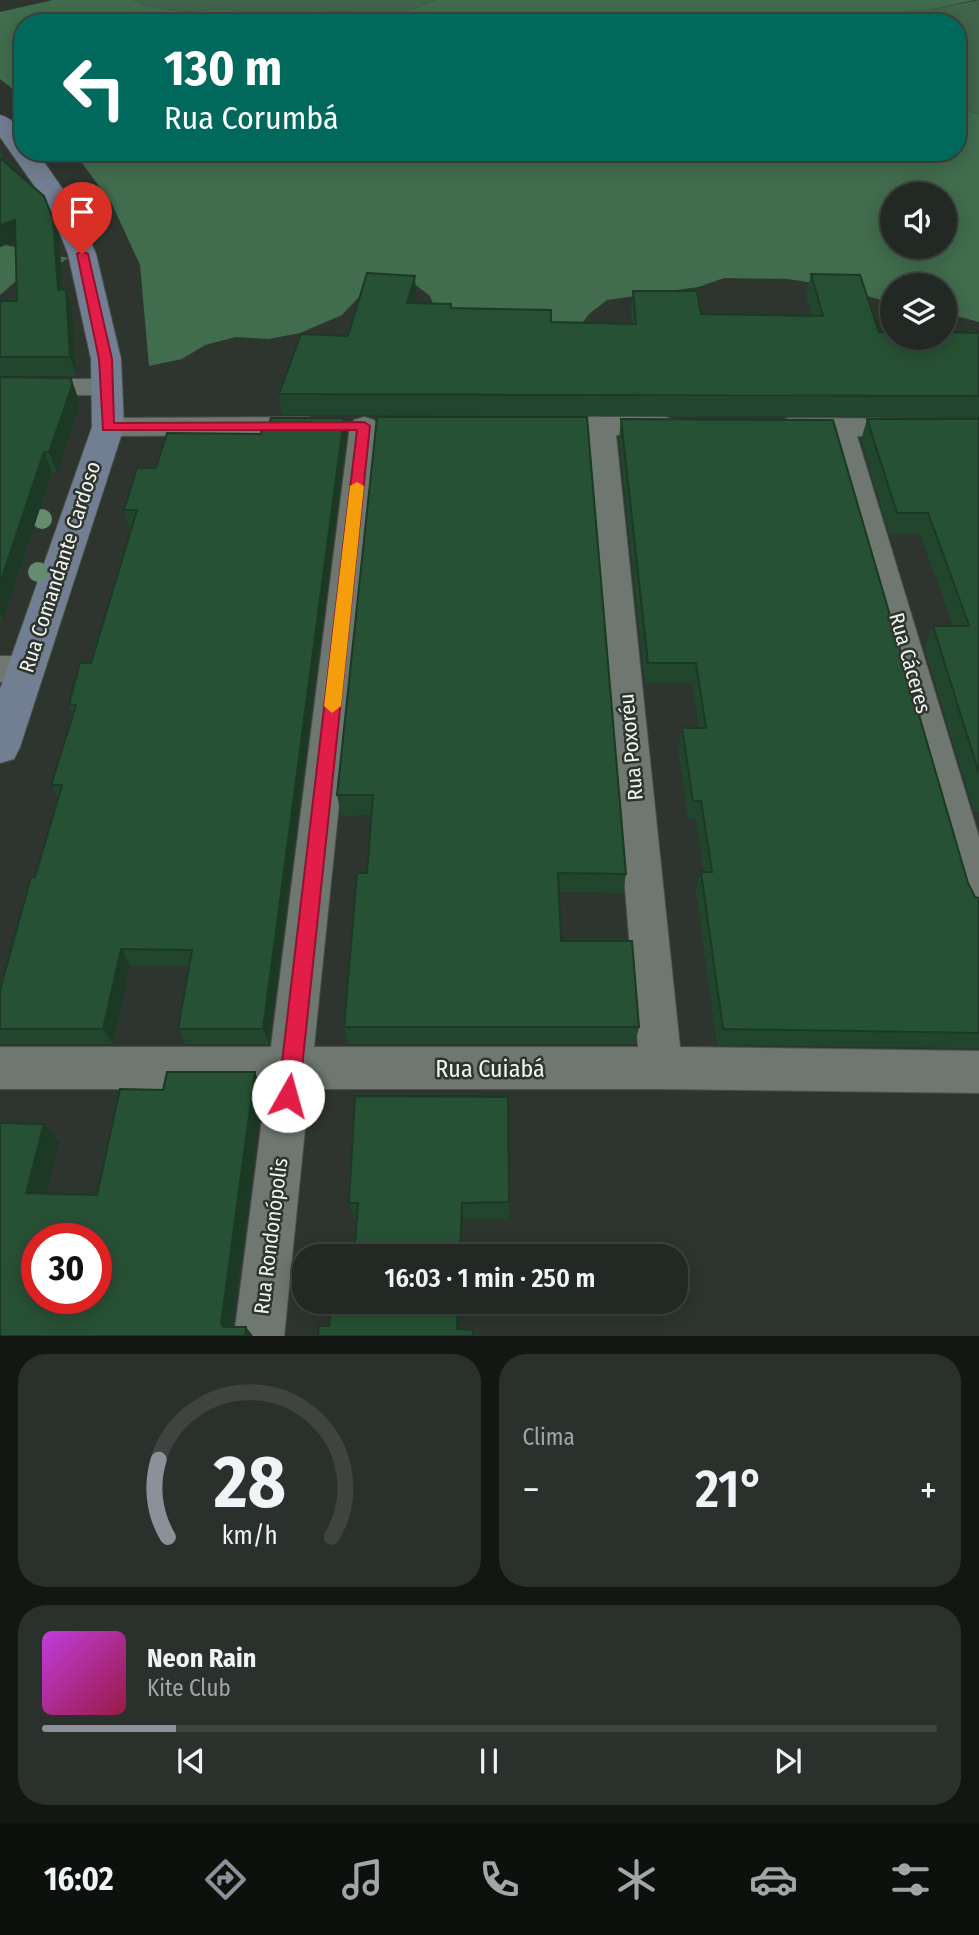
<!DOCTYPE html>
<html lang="es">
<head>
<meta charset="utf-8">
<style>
  :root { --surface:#222823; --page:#2a302b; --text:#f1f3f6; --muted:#a2a6a6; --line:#3f4441; --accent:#8c9099 }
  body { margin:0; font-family:"Fira Sans Condensed",sans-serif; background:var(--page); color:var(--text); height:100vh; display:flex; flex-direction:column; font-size:26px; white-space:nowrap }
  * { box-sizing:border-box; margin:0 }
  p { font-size:23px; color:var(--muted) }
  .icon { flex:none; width:38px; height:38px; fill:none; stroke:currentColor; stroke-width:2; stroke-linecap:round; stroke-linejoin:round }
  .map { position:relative; height:1336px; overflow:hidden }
  .drawer { display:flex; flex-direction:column; gap:18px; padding:18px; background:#131613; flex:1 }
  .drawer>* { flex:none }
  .banner { position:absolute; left:14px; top:14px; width:952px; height:147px; border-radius:28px; box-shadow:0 4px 18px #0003,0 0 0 2px var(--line); background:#00695c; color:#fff; overflow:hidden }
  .buttons { position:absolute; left:880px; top:182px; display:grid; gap:14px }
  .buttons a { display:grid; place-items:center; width:77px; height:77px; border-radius:50%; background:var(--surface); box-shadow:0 4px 18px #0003,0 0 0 2px var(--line); font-size:35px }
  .speed { position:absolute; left:21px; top:1223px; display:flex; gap:14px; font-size:35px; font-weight:700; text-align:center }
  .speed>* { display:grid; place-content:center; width:91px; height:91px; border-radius:50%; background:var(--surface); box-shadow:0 4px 18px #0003,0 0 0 2px var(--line); line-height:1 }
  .speed .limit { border:10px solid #d22; background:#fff; color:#111 }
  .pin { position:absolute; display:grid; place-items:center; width:60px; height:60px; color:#fff; margin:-72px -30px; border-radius:50% 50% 50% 0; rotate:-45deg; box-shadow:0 0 7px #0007 }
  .pin .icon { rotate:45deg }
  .me { position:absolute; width:77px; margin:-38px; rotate:7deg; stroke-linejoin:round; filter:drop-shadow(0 0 5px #0008) }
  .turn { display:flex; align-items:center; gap:24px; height:147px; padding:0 35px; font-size:32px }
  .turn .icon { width:91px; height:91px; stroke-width:2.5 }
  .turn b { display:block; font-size:49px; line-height:60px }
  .big { font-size:52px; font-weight:600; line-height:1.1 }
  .drawer .tile { flex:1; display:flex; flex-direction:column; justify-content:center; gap:10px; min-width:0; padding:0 24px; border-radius:28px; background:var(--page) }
  .drawer .dial { align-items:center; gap:0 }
  .dial svg { height:182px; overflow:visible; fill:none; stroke:var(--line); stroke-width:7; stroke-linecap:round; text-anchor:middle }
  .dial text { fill:var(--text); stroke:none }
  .song { display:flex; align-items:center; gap:21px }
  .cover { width:84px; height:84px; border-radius:10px; background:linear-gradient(135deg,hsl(290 70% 55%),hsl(340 70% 35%)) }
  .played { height:7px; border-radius:4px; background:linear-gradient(90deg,var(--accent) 15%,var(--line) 15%) }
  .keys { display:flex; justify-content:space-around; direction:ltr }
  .heat { display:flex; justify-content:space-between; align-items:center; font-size:38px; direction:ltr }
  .drawer .tiles { flex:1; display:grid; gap:18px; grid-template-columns:1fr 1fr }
  .tile:last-child { grid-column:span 2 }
  .trip { position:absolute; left:292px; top:1244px; width:396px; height:70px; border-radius:28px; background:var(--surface); box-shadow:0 4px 18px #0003,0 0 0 2px var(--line); font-weight:600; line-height:70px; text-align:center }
  .menu { display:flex; height:112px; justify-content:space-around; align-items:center; background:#0e100e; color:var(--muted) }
  .menu .icon { width:49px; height:49px }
  .menu .active { color:var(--accent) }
  .menu b { font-size:32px; color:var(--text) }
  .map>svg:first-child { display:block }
  .green { fill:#41644a }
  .forest { fill:#416c4d; fill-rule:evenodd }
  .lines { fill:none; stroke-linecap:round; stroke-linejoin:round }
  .street-casing { stroke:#4b514c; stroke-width:2 }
  .secondary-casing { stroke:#4b514c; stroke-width:2 }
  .street { fill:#6e7770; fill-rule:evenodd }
  .secondary { fill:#727e91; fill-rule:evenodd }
  .tree { fill:#648d6f }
  .wall { fill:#22462d }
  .shaded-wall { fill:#1b3924 }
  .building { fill:#275134; stroke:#1b3924; stroke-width:2; fill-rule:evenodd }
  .route { fill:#e11d48; stroke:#92132f; stroke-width:2 }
  .slow { fill:#f59e0b }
  .labels { text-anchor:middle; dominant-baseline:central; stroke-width:5; stroke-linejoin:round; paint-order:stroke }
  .street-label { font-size:21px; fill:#f1f6f2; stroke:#2e352f }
  .near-street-label { font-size:24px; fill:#f1f6f2; stroke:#2e352f }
</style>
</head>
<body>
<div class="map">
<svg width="979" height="1337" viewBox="0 0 979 1337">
  <rect width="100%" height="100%" fill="#2e352f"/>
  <!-- green -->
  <path class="green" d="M134,0H436L403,13L313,11L266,15L224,9L180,12L141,4Z
    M979,0V114L957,108V23H889L907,11L929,10Z"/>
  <!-- forest -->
  <path class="forest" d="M53,0H134L141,4L180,12L224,9L266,15L313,11L403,13L436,0H975L929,10L907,11L889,23H23V97L0,79V12Z
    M957,108L979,114V322L945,313V285H892V303L827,285L788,279L724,278L698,287L607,300L589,314L576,331L438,317L430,296L412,282L381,287L357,299L342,315L300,333L269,339L236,337L205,345L182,359L149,366L140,265L112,204L74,152H957ZM892,194H945V247H892Z
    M0,244L69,258L49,270L22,276L0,295Z"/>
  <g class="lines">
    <defs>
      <path id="street" d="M0,379H106L115,381L119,387L115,393L106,395H0Z
        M308,417L318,420L322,426L318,432L308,435L108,436L98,433L94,427L98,421L108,418Z
        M364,417L374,420L378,426L314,1047H638L588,435L534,432L530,426L534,420L544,417H665L675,420L679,426L675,432L665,435H616L680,1047L979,1051V1093L661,1089H309L284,1337H234L266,1089H0V1047H271L350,426L354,420Z
        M789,418L979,419V437L857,436L979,837V917L965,912L960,900L829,436L779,433L775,427L779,421Z
        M0,656H27L39,660L44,669L39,678L27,682H0Z"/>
      <path id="secondary" d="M0,115C18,120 23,135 23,152H37L76,208L96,254L121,359L124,427L20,747L14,759L0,763V689L92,427L91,359L68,254L50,208L0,137Z"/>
    </defs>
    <!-- street casing -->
    <use href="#street" class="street-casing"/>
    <!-- secondary casing -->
    <use href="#secondary" class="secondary-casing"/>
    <!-- street -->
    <use href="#street" class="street"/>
    <!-- secondary -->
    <use href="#secondary" class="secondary"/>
  </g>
  <!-- trees -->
  <g class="tree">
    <circle cx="42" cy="519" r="10"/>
    <circle cx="38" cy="572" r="10"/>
  </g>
  <!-- wall -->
  <path class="wall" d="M0,150L4,161L59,238L63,289L72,308L76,376H0V301H17L16,241L0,247Z
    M811,274L879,332L979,333V417L282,415L279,394L416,296L414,303L551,322L632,324L631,311L633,291L701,314L812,316L806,295Z
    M0,377L71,378L78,398L79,406L57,472H52L3,620H0Z
    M377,417L626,874L623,893L559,892L561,941L639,1027L635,1044H348L344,1027L367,873L372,815L341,816L337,795Z
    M621,419L968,883L975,897L979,898V1048L717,1045L696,890L701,872H704L696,819H688L678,747L682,728H699L692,683H645L619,439Z
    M867,419H979V812H974L924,647L933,626H953L920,534H889L861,440Z
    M346,439L269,1044H186L178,1029L189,966H130L113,1044H2L0,1042V990L58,798L51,785L73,714L69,704L91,663L131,530H130L124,510L156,468Z
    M509,1202V1219H463L461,1256H354L357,1219H354L349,1203Z"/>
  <!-- shaded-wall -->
  <path class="shaded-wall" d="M53,219L59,238L64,309L58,290Z
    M15,220L21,239L0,247V225Z
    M415,276L416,296L409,323L407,303Z
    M66,289L72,308L76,376L70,357Z
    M71,378L78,398L79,406L57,472L49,452Z
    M344,418L346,439L269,1044L263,1029Z
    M44,452L52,472L3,620L0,613V583Z
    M121,949L130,966L113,1044L103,1029Z
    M255,1072L263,1092L231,1336L221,1324Z
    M44,1124L59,1143L42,1209L26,1193Z
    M462,1203L463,1219L461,1256H460Z
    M458,1302H460L459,1336L457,1329Z
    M246,1327L253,1336H245Z"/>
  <!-- building -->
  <path class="building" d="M0,158L44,196L53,219L58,290L66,289L70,357H0V301H17L15,220L0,225Z
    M367,273L415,276L407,303L451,304V308L551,310V322L636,324L633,291H697L701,314L823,316L811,274L860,275L879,332H892V338H945V332L979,333V396L279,394L301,334L348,336Z
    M0,377L71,378L72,386L49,452H44L0,583Z
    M377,417H587L626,874L558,873L561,941H632L639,1027H344L357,873H367L373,795H337Z
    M271,418H344L263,1029H178L192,950L121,949L103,1029H0V990L31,877H35L62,785H51L76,705L69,704L80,663H91L137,510H124L137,468H156L167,433L261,434L263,424H269Z
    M621,419L833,420L968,883L975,897L979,898V1033L723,1029L701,872H712L701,801H693L682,728H706L696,663H648Z
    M867,419H979V773L933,626H969L965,614L928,513H897Z
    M167,1072H255L221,1324L224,1327H246L245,1336H0V1123L44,1124L26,1193L97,1195L120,1089L163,1090ZM37,1239H96V1298H37Z
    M355,1096L508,1097L509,1202L462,1203L460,1256H354L358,1203H349Z
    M332,1302H458L457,1329L473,1330V1336H318L319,1326H329Z"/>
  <!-- route -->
  <path class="route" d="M82,251L88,254L112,359L114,423L364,422L370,426L299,1096L296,1103L288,1106L281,1103L278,1096L357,430H103L99,359L77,254Z"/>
  <!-- slow -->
  <path class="slow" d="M357,482L364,486L341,706L332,713L324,706L350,486Z"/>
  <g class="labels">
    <!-- street labels -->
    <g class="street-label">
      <text transform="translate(60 567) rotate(-72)">Rua Comandante Cardoso</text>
      <text transform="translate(910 663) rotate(74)">Rua Cáceres</text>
      <text transform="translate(631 747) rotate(-95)">Rua Poxoréu</text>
      <text transform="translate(271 1236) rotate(-83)">Rua Rondonópolis</text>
    </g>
    <!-- near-street labels -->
    <g class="near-street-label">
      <text x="490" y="1069">Rua Cuiabá</text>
    </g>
  </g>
</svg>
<div class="buttons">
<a><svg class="icon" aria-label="sound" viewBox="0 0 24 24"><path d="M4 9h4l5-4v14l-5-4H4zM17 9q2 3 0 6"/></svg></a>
<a><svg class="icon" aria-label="layers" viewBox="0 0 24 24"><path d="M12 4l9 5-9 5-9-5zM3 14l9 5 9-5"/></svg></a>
</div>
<div class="speed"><div class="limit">30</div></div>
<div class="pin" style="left:82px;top:254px;background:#d93025"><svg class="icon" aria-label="arrive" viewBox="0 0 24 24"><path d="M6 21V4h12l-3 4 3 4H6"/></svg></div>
<svg class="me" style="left:288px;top:1096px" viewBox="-20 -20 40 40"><circle r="19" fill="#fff"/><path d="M0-13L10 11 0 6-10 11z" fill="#e11d48"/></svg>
<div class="trip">16:03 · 1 min · 250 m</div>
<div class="banner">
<div class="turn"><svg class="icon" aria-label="left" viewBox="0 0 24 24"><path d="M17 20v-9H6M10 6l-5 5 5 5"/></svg><div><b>130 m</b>Rua Corumbá</div></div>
</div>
</div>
<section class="drawer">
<div class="tiles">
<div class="tile dial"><svg viewBox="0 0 100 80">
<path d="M14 69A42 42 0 1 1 86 69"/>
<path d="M14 69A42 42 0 0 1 10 35" stroke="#8c9099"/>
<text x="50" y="56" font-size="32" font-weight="700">28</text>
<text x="50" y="72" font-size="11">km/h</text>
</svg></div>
<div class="tile"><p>Clima</p>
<div class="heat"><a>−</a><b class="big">21°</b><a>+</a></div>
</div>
<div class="tile">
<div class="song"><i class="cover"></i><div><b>Neon Rain</b><p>Kite Club</p></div></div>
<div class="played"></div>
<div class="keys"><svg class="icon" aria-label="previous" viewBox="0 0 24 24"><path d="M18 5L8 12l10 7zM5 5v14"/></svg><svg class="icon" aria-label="pause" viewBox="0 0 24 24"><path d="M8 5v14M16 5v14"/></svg><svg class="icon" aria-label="next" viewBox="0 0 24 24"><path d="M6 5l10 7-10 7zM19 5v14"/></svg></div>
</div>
</div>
</section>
<nav class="menu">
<b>16:02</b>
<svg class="icon active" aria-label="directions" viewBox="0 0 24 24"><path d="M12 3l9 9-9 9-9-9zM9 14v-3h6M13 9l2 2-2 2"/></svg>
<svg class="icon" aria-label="music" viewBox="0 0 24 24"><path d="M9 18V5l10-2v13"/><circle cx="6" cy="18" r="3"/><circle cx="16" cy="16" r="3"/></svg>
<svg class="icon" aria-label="phone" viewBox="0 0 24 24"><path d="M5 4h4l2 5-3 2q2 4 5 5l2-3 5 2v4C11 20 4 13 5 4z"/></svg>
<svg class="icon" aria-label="climate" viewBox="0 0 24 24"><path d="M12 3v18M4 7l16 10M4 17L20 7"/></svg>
<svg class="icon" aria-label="car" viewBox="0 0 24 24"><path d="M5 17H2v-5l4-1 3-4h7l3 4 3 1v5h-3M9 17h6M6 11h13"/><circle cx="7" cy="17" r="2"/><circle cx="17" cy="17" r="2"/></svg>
<svg class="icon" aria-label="filters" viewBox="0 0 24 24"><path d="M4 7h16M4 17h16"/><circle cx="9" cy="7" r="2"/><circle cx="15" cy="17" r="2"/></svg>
</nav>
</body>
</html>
